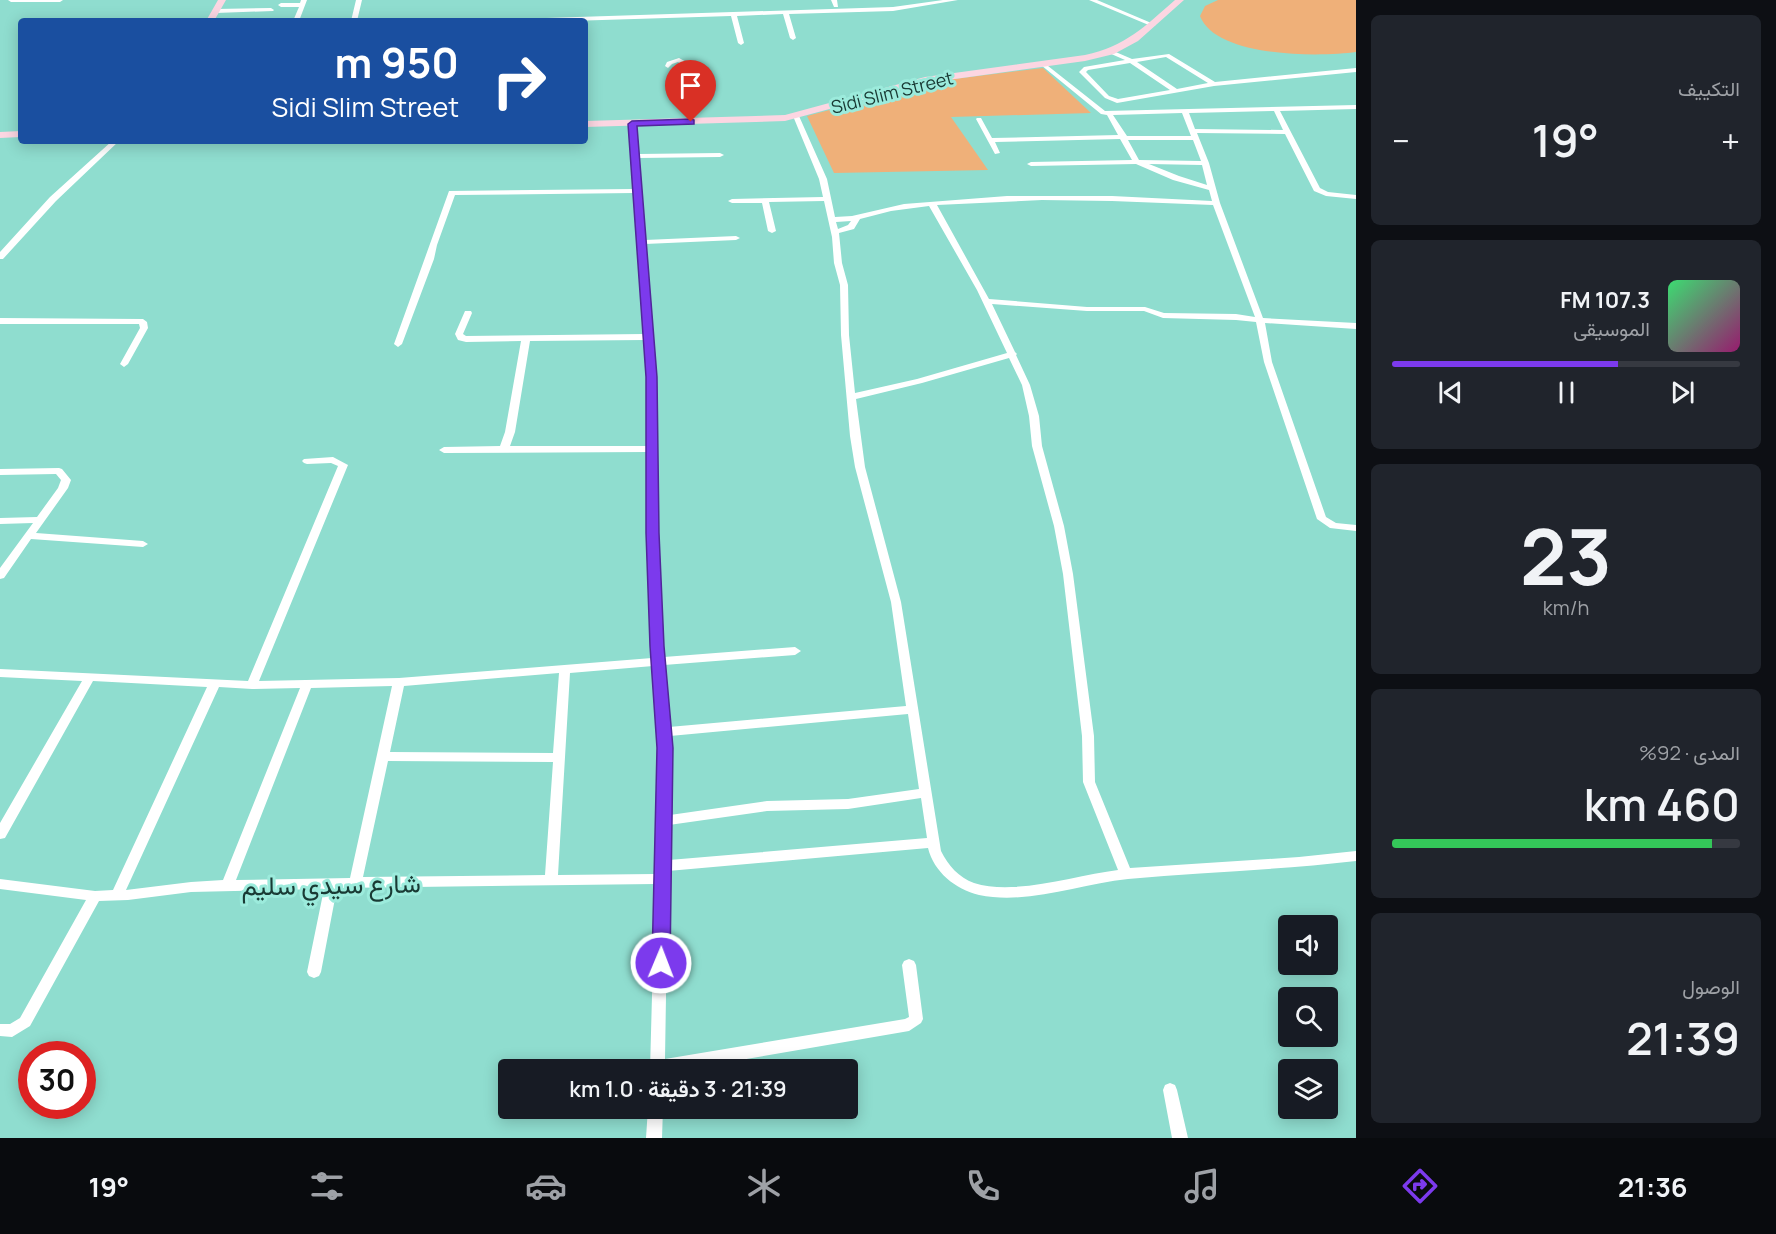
<!DOCTYPE html>
<html lang="ar">
<head>
<meta charset="utf-8">
<style>
  :root { --surface:#171b24; --page:#20242c; --text:#f1f3f6; --muted:#9ea1a6; --line:#363941; --accent:#7c3aed }
  body { margin:0; font-family:Manrope,Vazirmatn,sans-serif; background:var(--page); color:var(--text); direction:rtl; height:100vh; display:flex; flex-direction:column; font-size:22px; white-space:nowrap }
  * { box-sizing:border-box; margin:0 }
  p { font-size:20px; color:var(--muted) }
  .icon { flex:none; width:33px; height:33px; fill:none; stroke:currentColor; stroke-width:2; stroke-linecap:round; stroke-linejoin:round }
  .map { position:relative; flex:1; overflow:hidden; direction:ltr }
  .panel { display:flex; flex-direction:column; gap:15px; padding:15px; background:#0d0f14; width:420px }
  .panel>* { flex:none }
  .hud { position:absolute; left:18px; top:18px; width:570px; height:126px; border-radius:6px; box-shadow:0 3px 15px #0003; direction:rtl; background:#1a4fa0; color:#fff; overflow:hidden }
  .buttons { position:absolute; left:1278px; top:915px; display:grid; gap:12px }
  .buttons a { display:grid; place-items:center; width:60px; height:60px; border-radius:6px; background:var(--surface); box-shadow:0 3px 15px #0003; font-size:30px }
  .speed { position:absolute; left:18px; top:1041px; display:flex; gap:12px; font-size:30px; font-weight:700; text-align:center }
  .speed>* { display:grid; place-content:center; width:78px; height:78px; border-radius:50%; background:var(--surface); box-shadow:0 3px 15px #0003; line-height:1 }
  .speed .limit { border:9px solid #d22; background:#fff; color:#111 }
  .pin { position:absolute; display:grid; place-items:center; width:51px; height:51px; color:#fff; margin:-62px -26px; border-radius:50% 50% 50% 0; rotate:-45deg; box-shadow:0 0 6px #0007 }
  .pin .icon { rotate:45deg }
  .me { position:absolute; width:66px; margin:-33px; rotate:1deg; stroke-linejoin:round; filter:drop-shadow(0 0 4px #0008) }
  .turn { display:flex; align-items:center; gap:21px; height:126px; padding:0 30px; font-size:27px }
  .turn .icon { width:78px; height:78px; stroke-width:2.5 }
  .turn b { display:block; font-size:42px; line-height:51px }
  .big { font-size:45px; font-weight:600; line-height:1.1 }
  .panel .widget { flex:1; display:flex; flex-direction:column; justify-content:center; gap:9px; min-width:0; padding:0 21px; border-radius:9px; background:var(--page) }
  .panel .dial { align-items:center; gap:0 }
  .dial b { font-size:78px; line-height:1 }
  .song { display:flex; align-items:center; gap:18px }
  .cover { width:72px; height:72px; border-radius:9px; background:linear-gradient(135deg,hsl(140 70% 55%),hsl(320 70% 35%)) }
  .played { height:6px; border-radius:3px; background:linear-gradient(90deg,var(--accent) 65%,var(--line) 65%) }
  .keys { display:flex; justify-content:space-around; direction:ltr }
  .heat { display:flex; justify-content:space-between; align-items:center; font-size:33px; direction:ltr }
  .charge { height:9px; border-radius:4px; background:linear-gradient(90deg,#34c759 92%,var(--line) 0) }
  .trip { position:absolute; left:498px; top:1059px; width:360px; height:60px; border-radius:6px; background:var(--surface); box-shadow:0 3px 15px #0003; font-weight:600; line-height:60px; text-align:center; direction:rtl }
  .tab-bar { display:flex; height:96px; justify-content:space-around; align-items:center; background:#090b0e; color:var(--muted) }
  .tab-bar .icon { width:42px; height:42px }
  .tab-bar .current { color:var(--accent) }
  .tab-bar b { font-size:27px; color:var(--text) }
  main { display:flex; flex:1; min-height:0 }
  .map>svg:first-child { display:block }
  .green { fill:#efb079 }
  .lines { fill:none; stroke-linecap:round; stroke-linejoin:round }
  .street { fill:#fff; fill-rule:evenodd }
  .secondary { fill:#fcd6e2; fill-rule:evenodd }
  .route { fill:#7c3aed; stroke:#51269a; stroke-width:1.5 }
  .labels { text-anchor:middle; dominant-baseline:central; stroke-width:6; stroke-linejoin:round; paint-order:stroke }
  .far-street-label { font-size:18px; fill:#193a34; stroke:#9cebdc }
  .near-street-label { font-size:26px; fill:#193a34; stroke:#9cebdc }
</style>
</head>
<body>
<main>
<section class="panel">
<div class="widget"><p>التكييف</p>
<div class="heat"><a>−</a><b class="big">19°</b><a>+</a></div>
</div>
<div class="widget">
<div class="song"><i class="cover"></i><div><b>107.3 FM</b><p>الموسيقى</p></div></div>
<div class="played"></div>
<div class="keys"><svg class="icon" aria-label="previous" viewBox="0 0 24 24"><path d="M18 5L8 12l10 7zM5 5v14"/></svg><svg class="icon" aria-label="pause" viewBox="0 0 24 24"><path d="M8 5v14M16 5v14"/></svg><svg class="icon" aria-label="next" viewBox="0 0 24 24"><path d="M6 5l10 7-10 7zM19 5v14"/></svg></div>
</div>
<div class="widget dial"><b>23</b><p>km/h</p></div>
<div class="widget"><p>المدى · 92%</p><b class="big">460 km</b><div class="charge"></div></div>
<div class="widget"><p>الوصول</p><b class="big">21:39</b></div>
</section>
<div class="map">
<svg width="1356" height="1138" viewBox="0 0 1356 1138">
  <rect width="100%" height="100%" fill="#8fddcf"/>
  <!-- green -->
  <path class="green" d="M1218,0H1356V52C1320,57 1216,58 1200,16L1205,6Z
    M1043,68L1091,113L951,117L988,170L834,173L807,116L938,81Z"/>
  <g class="lines">
    <!-- street -->
    <path class="street" d="M8,0H63L60,2H11Z
      M301,0H307L299,21H293L299,7H281L278,5L281,3H300Z
      M356,0H362L357,21H351Z
      M831,0H837L838,7H834Z
      M943,0H958L893,11L789,14L796,38L793,40L790,38L783,14L737,16L744,43L741,45L738,43L731,16L570,21H512L515,19L893,7Z
      M1089,0H1097L1156,25L1151,26Z
      M271,8L274,10L273,11L216,13L213,11L216,9Z
      M1111,50L1132,59L1169,54L1215,82L1356,68V72L1214,86L1117,103L1105,98L1079,72L1084,67L1125,60L1109,53L1108,52ZM1166,57L1208,83L1177,89L1137,62ZM1130,63L1170,90L1118,99L1109,96L1086,72L1088,70Z
      M679,58L688,63L694,122L691,124L688,122L682,64L678,62L672,64L668,68L665,66L667,62Z
      M1043,62L1105,111L1356,105V109L1280,111L1320,188L1328,192L1356,195V199L1326,196L1314,191L1285,134L1197,133L1209,163L1220,203L1263,318L1356,323V329L1265,323L1272,362L1326,517L1336,523L1356,525V531L1330,528L1317,519L1264,362L1256,322L1236,320L1163,318L1144,311H1087L992,304L1015,352L1017,354L1016,355L1030,385L1039,416L1042,446L1064,526L1073,574L1094,736L1095,782L1130,868L1299,857L1356,851V861C1280,870 1204,872 1128,879C1079,884 1028,905 979,895C955,889 934,872 928,848L668,871L665,1059L905,1019L909,1017L902,965L904,961L909,959L914,961L916,965L923,1019L921,1023L909,1031L682,1070H650L655,884L337,888L321,972L319,976L314,978L309,976L307,972L324,889L191,892L128,900L99,901L30,1026L12,1037L0,1036V1024H10L20,1018L86,900L0,889V879L95,891L113,890L207,687L93,681L5,838L0,839V823L82,681L0,677V669L248,681L338,466L331,463L307,464L304,463L302,461L304,459L333,457L348,465L259,681L399,678L652,658L647,533V452L444,453L439,450L444,447L500,446L505,432L521,341L466,342L458,340L455,334L465,311H471L472,313L463,334L466,336L644,334L634,193L455,195L437,245L434,259L402,344L398,347L394,344L449,191L633,189L630,123L635,124L638,154L720,153L724,155L720,157L638,158L645,240L736,236L740,238L736,240L645,244L656,377L657,533L664,657L795,647L801,651L795,655L664,665L669,727L906,706L891,602L855,467L850,436L841,335L840,285L834,263L832,237L824,201L769,202L776,231L772,233L768,231L762,203H732L728,201L732,199L823,197L819,179L793,116L796,114L799,116L827,179L835,217L852,216L904,204L1007,196H1112L1212,201L1209,190L1173,180L1136,164L1031,166L1027,164L1031,162L1132,160L1120,139L995,142L1000,153L995,154L976,119L977,118H981L992,138L1118,135L1107,115L1101,114L1041,65V63ZM1274,111L1283,130L1195,129L1189,113ZM1182,113L1191,136H1127L1113,115ZM1128,140H1193L1201,161L1139,160ZM1149,164L1202,165L1207,185L1179,176ZM1042,200L1112,201L1213,205L1255,317L1236,314L1164,313L1145,307H1087L989,299L937,205ZM929,206L977,290L1007,353L917,379L855,393L849,335L848,285L842,263L839,233L854,229L860,219L891,211ZM851,221L848,225L838,229L836,222ZM645,340L648,377L647,446H510L515,432L530,341ZM1009,358L1022,385L1029,416L1032,446L1054,526L1063,574L1082,736L1083,782L1118,870C1076,875 1015,896 974,883C959,878 948,865 941,851L901,602L865,467L856,399L922,383ZM653,666L659,748L655,874L558,875L570,673ZM559,673L553,753L390,752L404,686ZM392,686L350,878L236,880L311,688ZM219,687L252,689L300,688L223,880L191,882L126,890ZM908,714L919,789L848,799L767,801L670,815V736ZM388,761L553,762L545,875L363,877ZM921,798L927,838L669,860V825L767,811L848,809Z
      M112,141H119L56,201L3,259H0V252L50,197Z
      M0,318L143,319L147,322L148,328L128,364L124,367L120,364L140,328L139,324H0Z
      M59,468L62,469L71,480L68,488L36,533L143,541L148,544L143,547L31,539L4,578L0,579V568L33,523L0,524V518L37,517L58,488L61,480L56,474L0,475V469Z
      M1170,1083L1175,1085L1177,1090L1188,1138H1172L1163,1090L1165,1085Z
      M648,1108H663L662,1138H646Z"/>
    <!-- secondary -->
    <path class="secondary" d="M218,0H226L214,21H206Z
      M1175,0H1184L1138,41L1114,54L1085,61L926,83L785,121L585,127V121L785,115L925,77L1085,55C1126,46 1144,27 1175,0Z
      M21,131V137L0,138V132Z"/>
  </g>
  <!-- route -->
  <path class="route" d="M691,119L694,120V124L637,126L657,377L659,533L664,646L673,748L670,963L667,968L661,971L655,968L652,963L657,748L650,646L646,533V377L628,124L632,121Z"/>
  <g class="labels">
    <!-- far-street labels -->
    <g class="far-street-label">
      <text transform="translate(892 92) rotate(-14)">Sidi Slim Street</text>
    </g>
    <!-- near-street labels -->
    <g class="near-street-label">
      <text transform="translate(331 884) rotate(-1)">شارع سيدي سليم</text>
    </g>
  </g>
</svg>
<div class="buttons">
<a><svg class="icon" aria-label="sound" viewBox="0 0 24 24"><path d="M4 9h4l5-4v14l-5-4H4zM17 9q2 3 0 6"/></svg></a>
<a><svg class="icon" aria-label="search" viewBox="0 0 24 24"><circle cx="10" cy="10" r="6"/><path d="M15 15l6 6"/></svg></a>
<a><svg class="icon" aria-label="layers" viewBox="0 0 24 24"><path d="M12 4l9 5-9 5-9-5zM3 14l9 5 9-5"/></svg></a>
</div>
<div class="speed"><div class="limit">30</div></div>
<div class="pin" style="left:691px;top:122px;background:#d93025"><svg class="icon" aria-label="arrive" viewBox="0 0 24 24"><path d="M6 21V4h12l-3 4 3 4H6"/></svg></div>
<svg class="me" style="left:661px;top:963px" viewBox="-20 -20 40 40"><circle r="17" fill="#7c3aed" stroke="#fff" stroke-width="3"/><path d="M0-11L8 9 0 5-8 9z" fill="#fff"/></svg>
<div class="trip">21:39 · 3 دقيقة · 1.0 km</div>
<div class="hud">
<div class="turn"><svg class="icon" aria-label="right" viewBox="0 0 24 24"><path d="M7 20v-9h11M14 6l5 5-5 5"/></svg><div><b>950 m</b>Sidi Slim Street</div></div>
</div>
</div>
</main>
<nav class="tab-bar">
<b>21:36</b>
<svg class="icon current" aria-label="directions" viewBox="0 0 24 24"><path d="M12 3l9 9-9 9-9-9zM9 14v-3h6M13 9l2 2-2 2"/></svg>
<svg class="icon" aria-label="music" viewBox="0 0 24 24"><path d="M9 18V5l10-2v13"/><circle cx="6" cy="18" r="3"/><circle cx="16" cy="16" r="3"/></svg>
<svg class="icon" aria-label="phone" viewBox="0 0 24 24"><path d="M5 4h4l2 5-3 2q2 4 5 5l2-3 5 2v4C11 20 4 13 5 4z"/></svg>
<svg class="icon" aria-label="climate" viewBox="0 0 24 24"><path d="M12 3v18M4 7l16 10M4 17L20 7"/></svg>
<svg class="icon" aria-label="car" viewBox="0 0 24 24"><path d="M5 17H2v-5l4-1 3-4h7l3 4 3 1v5h-3M9 17h6M6 11h13"/><circle cx="7" cy="17" r="2"/><circle cx="17" cy="17" r="2"/></svg>
<svg class="icon" aria-label="filters" viewBox="0 0 24 24"><path d="M4 7h16M4 17h16"/><circle cx="9" cy="7" r="2"/><circle cx="15" cy="17" r="2"/></svg>
<b>19°</b>
</nav>
</body>
</html>
